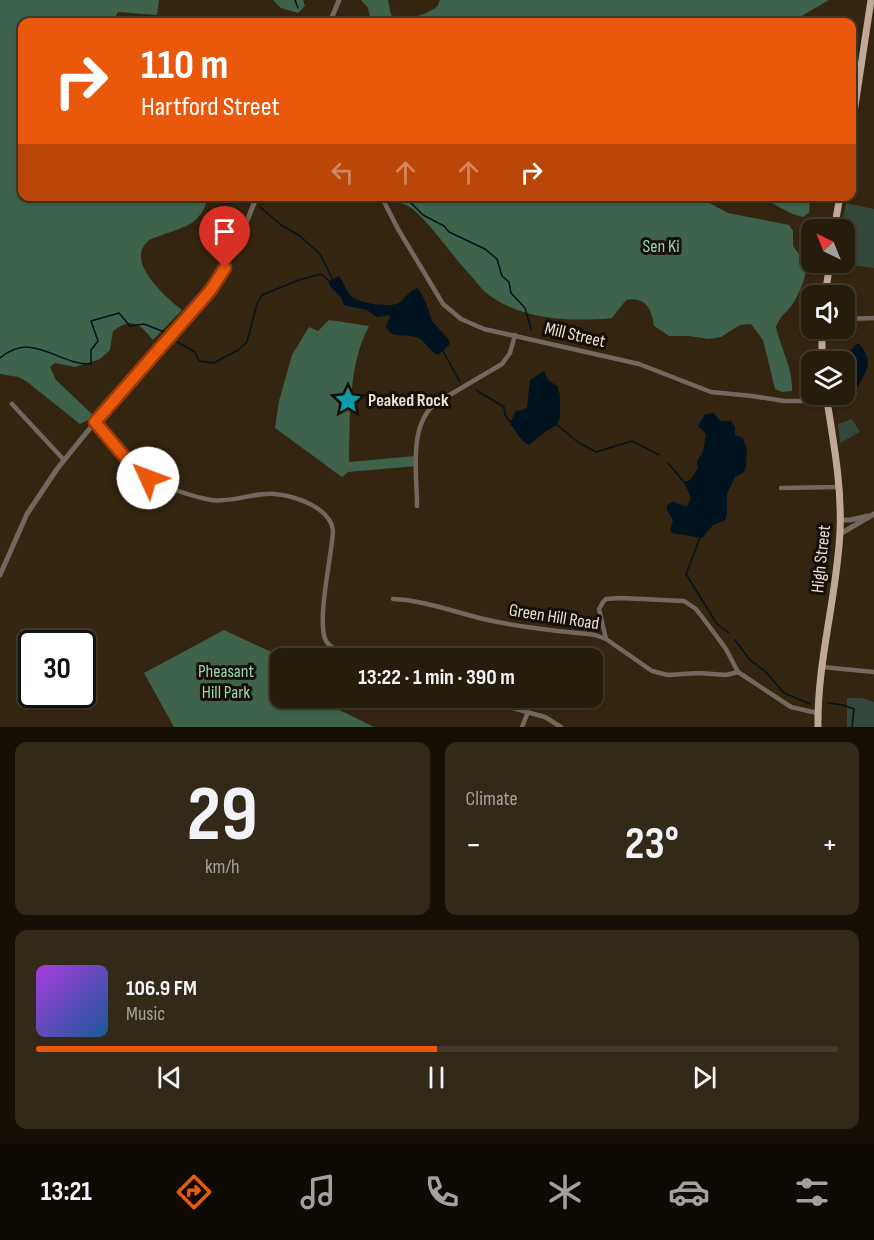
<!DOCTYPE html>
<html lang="en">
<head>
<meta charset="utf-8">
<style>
  :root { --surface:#261c0b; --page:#322919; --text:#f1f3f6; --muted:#a4a19d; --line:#423a2c; --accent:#ea580c }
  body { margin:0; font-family:"Sofia Sans Condensed",sans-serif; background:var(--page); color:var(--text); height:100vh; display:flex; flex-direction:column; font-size:22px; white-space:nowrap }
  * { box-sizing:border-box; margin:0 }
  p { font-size:20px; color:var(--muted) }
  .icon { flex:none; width:33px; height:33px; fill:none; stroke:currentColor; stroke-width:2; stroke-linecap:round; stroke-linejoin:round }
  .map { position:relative; height:727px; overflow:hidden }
  .drawer { display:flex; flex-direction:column; gap:15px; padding:15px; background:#150f06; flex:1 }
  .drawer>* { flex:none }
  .guide { position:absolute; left:18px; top:18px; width:838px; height:183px; border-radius:12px; box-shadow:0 2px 4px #0004,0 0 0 2px var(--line); background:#ea580c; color:#fff; overflow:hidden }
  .needle { width:39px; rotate:317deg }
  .fabs { position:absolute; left:801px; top:219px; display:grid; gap:12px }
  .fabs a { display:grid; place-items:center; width:54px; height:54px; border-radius:12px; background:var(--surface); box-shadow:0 2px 4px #0004,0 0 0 2px var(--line); font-size:30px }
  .speed { position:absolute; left:18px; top:630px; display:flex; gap:12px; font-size:30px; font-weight:700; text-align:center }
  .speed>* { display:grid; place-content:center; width:78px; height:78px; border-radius:50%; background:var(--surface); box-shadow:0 2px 4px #0004,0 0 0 2px var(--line); line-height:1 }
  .speed .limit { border:3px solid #111; border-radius:9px; background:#fff; color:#111 }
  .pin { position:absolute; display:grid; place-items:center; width:51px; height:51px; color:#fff; margin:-62px -26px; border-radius:50% 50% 50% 0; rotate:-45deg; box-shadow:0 0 6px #0007 }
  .pin .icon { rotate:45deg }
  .me { position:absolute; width:66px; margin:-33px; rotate:313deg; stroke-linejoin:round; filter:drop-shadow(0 0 4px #0008) }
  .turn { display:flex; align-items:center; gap:21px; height:126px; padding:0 24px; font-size:27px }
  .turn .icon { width:78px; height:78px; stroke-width:2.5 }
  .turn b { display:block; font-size:42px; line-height:51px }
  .lanes { display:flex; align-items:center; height:57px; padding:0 24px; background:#0003; justify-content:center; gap:30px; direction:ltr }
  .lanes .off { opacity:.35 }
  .big { font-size:45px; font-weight:700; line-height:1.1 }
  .drawer .card { flex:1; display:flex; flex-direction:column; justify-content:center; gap:9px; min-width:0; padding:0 21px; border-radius:12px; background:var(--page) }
  .drawer .dial { align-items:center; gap:0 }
  .dial b { font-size:78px; line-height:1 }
  .song { display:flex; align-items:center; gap:18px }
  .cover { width:72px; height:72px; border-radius:9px; background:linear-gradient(135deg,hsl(280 70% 55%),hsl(210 70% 35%)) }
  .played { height:6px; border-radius:3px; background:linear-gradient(90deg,var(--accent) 50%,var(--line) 50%) }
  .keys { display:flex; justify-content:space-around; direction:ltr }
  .heat { display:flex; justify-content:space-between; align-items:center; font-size:33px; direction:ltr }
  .drawer .tiles { flex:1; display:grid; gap:15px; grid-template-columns:1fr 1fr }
  .card:last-child { grid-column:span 2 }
  .trip { position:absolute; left:270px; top:648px; width:333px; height:60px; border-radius:12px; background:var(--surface); box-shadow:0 2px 4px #0004,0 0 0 2px var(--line); font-weight:700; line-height:60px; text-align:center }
  .dock { display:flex; height:96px; justify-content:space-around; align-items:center; background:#0f0b04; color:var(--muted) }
  .dock .icon { width:42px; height:42px }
  .dock .active { color:var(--accent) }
  .dock b { font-size:27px; color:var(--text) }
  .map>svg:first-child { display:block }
  .green { fill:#33483b }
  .forest { fill:#3f624d }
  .water { fill:#00131f }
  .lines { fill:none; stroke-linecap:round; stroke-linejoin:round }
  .stream { stroke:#00131f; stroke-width:1.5 }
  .minor { stroke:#736861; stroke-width:4.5 }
  .tertiary { stroke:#736861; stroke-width:5 }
  .primary { stroke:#c0a899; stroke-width:7 }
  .route-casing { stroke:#983908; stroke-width:15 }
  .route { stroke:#ea580c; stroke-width:10 }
  .labels { text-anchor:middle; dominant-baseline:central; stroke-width:6; stroke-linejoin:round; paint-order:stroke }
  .park-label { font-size:18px; fill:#98d6b0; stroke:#150f06 }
  .street-label { font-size:18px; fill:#e9e0d3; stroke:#150f06 }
  .poi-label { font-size:18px; font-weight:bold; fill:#e9e0d3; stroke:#150f06; text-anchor:start }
</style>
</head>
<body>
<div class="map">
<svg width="874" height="727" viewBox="0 0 874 727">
  <rect width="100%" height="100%" fill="#33250f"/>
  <!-- green -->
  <path class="green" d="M846,203L874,209V268L834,263L844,262V230L841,229Z
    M852,419L860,432L840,443L838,424Z
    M847,698H862L874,702V727H847Z"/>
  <!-- forest -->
  <path class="forest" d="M0,0H159L157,15L118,12L113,22H22V196L208,197C201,223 188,226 165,234C161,236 155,237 151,239C121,259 166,297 182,310L153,340C139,323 132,317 113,331L110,350L100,359L75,367L55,363L50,367L56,380L92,414L88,420L80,424L26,381L18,377L0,374Z
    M273,0H303L305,6L298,13L281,8Z
    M361,0H388L391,15C404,24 427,14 438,6L440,0H829L800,17V22H371L368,8Z
    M390,197H698L728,213L789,225L793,231V246L807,265C805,281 798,299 787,311C781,317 779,319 776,327C781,349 793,368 792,391L782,392L775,389L763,340L751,324L740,325L721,337L709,339L689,336H669L654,326C652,309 645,296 626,300L612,318C573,322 522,320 489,295C483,291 478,284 473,278C453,257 437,232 416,212C406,202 398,205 390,197Z
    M761,197H808L810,198L809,213L803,217L792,214Z
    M329,320L369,326C348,365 350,419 349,462L415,456L417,466L348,472L342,477L275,428L279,401L292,355L309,327L318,331Z
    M224,630L284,658H280V698H315L374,727H174L144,673Z"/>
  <!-- water -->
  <path class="water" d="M339,276C344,282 346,292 352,297C360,303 389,308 399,303C406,298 409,290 418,288L426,303L432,321L449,340L450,344L438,355C429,352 426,340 416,337C405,334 390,339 386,326L390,317V315L377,317L367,310L344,305L342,299L329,285V281Z
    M856,344H859C874,362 868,367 858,387L855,386L845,369L850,351Z
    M544,371L548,380L557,386L560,395V418L557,425L546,431L529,445C520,440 517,432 510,424L515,412L527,408L530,380Z
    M714,413L720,421H731L735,427V435L743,438L747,449L746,467L744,472L735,477L727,494V515L725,520L713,525L702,538L672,533L670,530L673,520L667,510V505L673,502L687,507L691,498L684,482L690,480L698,468L697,461L703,452L706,434L698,426L705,414Z"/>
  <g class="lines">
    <!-- stream -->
    <path class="stream" d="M295,0L298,8
      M404,196L423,215L444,226L449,232L485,249L497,259L502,276L509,282L511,293L525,308L531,329
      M260,207L281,225L300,236L320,254L332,278
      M177,342L195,352L199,361L214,363L238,350L247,342L257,304L262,295L299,280L321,274L330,282
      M443,351L460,382
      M0,358C33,330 57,365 91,364V350L98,341L91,321L119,313L130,326L144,324L167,333
      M476,390L504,407L505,415L509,421H511
      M556,424L579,443L596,452L632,441L659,455
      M668,463L685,483
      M700,538L686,574L717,624L729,633
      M735,640L750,660L765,671L784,693L810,704
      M828,703L843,705L854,709L852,727"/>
    <!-- minor -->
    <path class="minor" d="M168,22L176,20L217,22
      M381,196L398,229L443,304L461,319L484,329L639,364L711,392L752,396L784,401H828
      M844,319L874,318
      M12,404L64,460
      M95,422C114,444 133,474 162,485C177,491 195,497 211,500C232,503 254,492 275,494C296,496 331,508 333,531C332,555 316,622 326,641C332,650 345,654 354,658
      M781,488L839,487
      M417,506C417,473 408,425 436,403L502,364L510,353L515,335
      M393,599C424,600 457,613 488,620C523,628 559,631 595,635L606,639L652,671L668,675L699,673L726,675L738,672
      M606,639L599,609L603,602L606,599L620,598L684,601L696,609L709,626L726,649L738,672L791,707L817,713
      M822,667L874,672
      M477,698L545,717L561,727
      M522,727L528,712"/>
    <!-- tertiary -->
    <path class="tertiary" d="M330,22L339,0
      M840,520H850L868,516
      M840,534L874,514
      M0,575L27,514L57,469L95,422L210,291C231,262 244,229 257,196"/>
    <!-- primary -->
    <path class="primary" d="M852,126L871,0
      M834,230L840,196
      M825,296L830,262
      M822,328V362
      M818,727C817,661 837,597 840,531C842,485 833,440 826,394"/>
  </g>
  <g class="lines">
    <defs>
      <path id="route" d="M148,478L123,455L95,422L210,291L225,268"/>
    </defs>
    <!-- route casing -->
    <use href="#route" class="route-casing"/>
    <!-- route -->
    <use href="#route" class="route"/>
  </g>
  <!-- icons -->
  <defs>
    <symbol id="sight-bare" viewBox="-9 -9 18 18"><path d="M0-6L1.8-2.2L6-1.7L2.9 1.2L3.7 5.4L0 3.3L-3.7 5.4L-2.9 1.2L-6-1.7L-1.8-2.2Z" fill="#0f9aa8" stroke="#150f06" stroke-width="2.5" paint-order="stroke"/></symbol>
  </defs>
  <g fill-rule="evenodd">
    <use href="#sight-bare" x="329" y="381" width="38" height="38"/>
  </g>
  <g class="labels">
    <!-- park labels -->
    <g class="park-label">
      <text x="661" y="246">Sen Ki</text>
      <text x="226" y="671">Pheasant<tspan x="226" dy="21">Hill Park</tspan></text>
    </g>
    <!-- street labels -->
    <g class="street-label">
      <text transform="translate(575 335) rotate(13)">Mill Street</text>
      <text transform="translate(821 559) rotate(-84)">High Street</text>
      <text transform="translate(554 617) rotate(9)">Green Hill Road</text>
    </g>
    <!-- poi labels -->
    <g class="poi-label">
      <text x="368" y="400">Peaked Rock</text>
    </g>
  </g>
</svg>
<div class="fabs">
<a><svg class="needle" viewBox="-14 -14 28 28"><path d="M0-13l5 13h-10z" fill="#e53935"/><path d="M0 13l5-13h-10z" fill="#a4a19d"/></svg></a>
<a><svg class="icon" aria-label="sound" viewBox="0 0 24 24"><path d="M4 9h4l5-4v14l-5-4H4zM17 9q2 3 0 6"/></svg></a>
<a><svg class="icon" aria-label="layers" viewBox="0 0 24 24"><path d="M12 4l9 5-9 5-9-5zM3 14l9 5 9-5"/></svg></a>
</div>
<div class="speed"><div class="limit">30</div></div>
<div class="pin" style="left:225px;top:268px;background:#d93025"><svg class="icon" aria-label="arrive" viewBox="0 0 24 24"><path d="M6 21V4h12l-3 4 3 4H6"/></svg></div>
<svg class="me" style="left:148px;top:478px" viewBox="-20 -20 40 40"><circle r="19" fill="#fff"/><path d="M0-13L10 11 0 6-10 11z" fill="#ea580c"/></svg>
<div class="trip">13:22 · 1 min · 390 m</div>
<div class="guide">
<div class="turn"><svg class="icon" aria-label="right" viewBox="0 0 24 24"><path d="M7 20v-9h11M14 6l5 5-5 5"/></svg><div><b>110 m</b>Hartford Street</div></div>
<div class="lanes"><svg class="icon off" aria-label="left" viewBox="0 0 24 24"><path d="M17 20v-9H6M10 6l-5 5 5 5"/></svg><svg class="icon off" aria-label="ahead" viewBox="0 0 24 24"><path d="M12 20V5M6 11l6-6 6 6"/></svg><svg class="icon off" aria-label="ahead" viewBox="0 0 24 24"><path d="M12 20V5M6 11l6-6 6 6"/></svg><svg class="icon" aria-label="right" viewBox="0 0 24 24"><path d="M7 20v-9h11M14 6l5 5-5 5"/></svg></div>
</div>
</div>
<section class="drawer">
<div class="tiles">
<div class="card dial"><b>29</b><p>km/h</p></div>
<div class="card"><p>Climate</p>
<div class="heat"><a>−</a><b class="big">23°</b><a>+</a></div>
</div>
<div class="card">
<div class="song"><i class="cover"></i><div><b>106.9 FM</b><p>Music</p></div></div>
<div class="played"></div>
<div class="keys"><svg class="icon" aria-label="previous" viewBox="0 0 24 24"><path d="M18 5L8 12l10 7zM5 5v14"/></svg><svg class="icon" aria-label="pause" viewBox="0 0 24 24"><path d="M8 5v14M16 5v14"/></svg><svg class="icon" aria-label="next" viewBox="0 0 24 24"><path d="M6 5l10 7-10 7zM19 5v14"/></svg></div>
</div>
</div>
</section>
<nav class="dock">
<b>13:21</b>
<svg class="icon active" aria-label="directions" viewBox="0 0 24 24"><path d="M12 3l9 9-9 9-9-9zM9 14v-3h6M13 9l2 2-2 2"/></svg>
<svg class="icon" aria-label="music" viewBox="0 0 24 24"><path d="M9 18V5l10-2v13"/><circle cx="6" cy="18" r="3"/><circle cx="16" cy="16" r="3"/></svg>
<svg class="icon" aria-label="phone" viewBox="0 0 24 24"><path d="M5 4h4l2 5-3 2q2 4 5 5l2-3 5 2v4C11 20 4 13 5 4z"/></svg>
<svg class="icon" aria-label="climate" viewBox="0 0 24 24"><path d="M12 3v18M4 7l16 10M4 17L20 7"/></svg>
<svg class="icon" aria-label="car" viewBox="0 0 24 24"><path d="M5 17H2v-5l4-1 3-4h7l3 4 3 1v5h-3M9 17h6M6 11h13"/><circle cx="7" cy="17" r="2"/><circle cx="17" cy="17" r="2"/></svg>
<svg class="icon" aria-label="filters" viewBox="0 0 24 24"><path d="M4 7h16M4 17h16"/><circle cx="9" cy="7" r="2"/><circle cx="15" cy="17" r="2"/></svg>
</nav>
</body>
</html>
